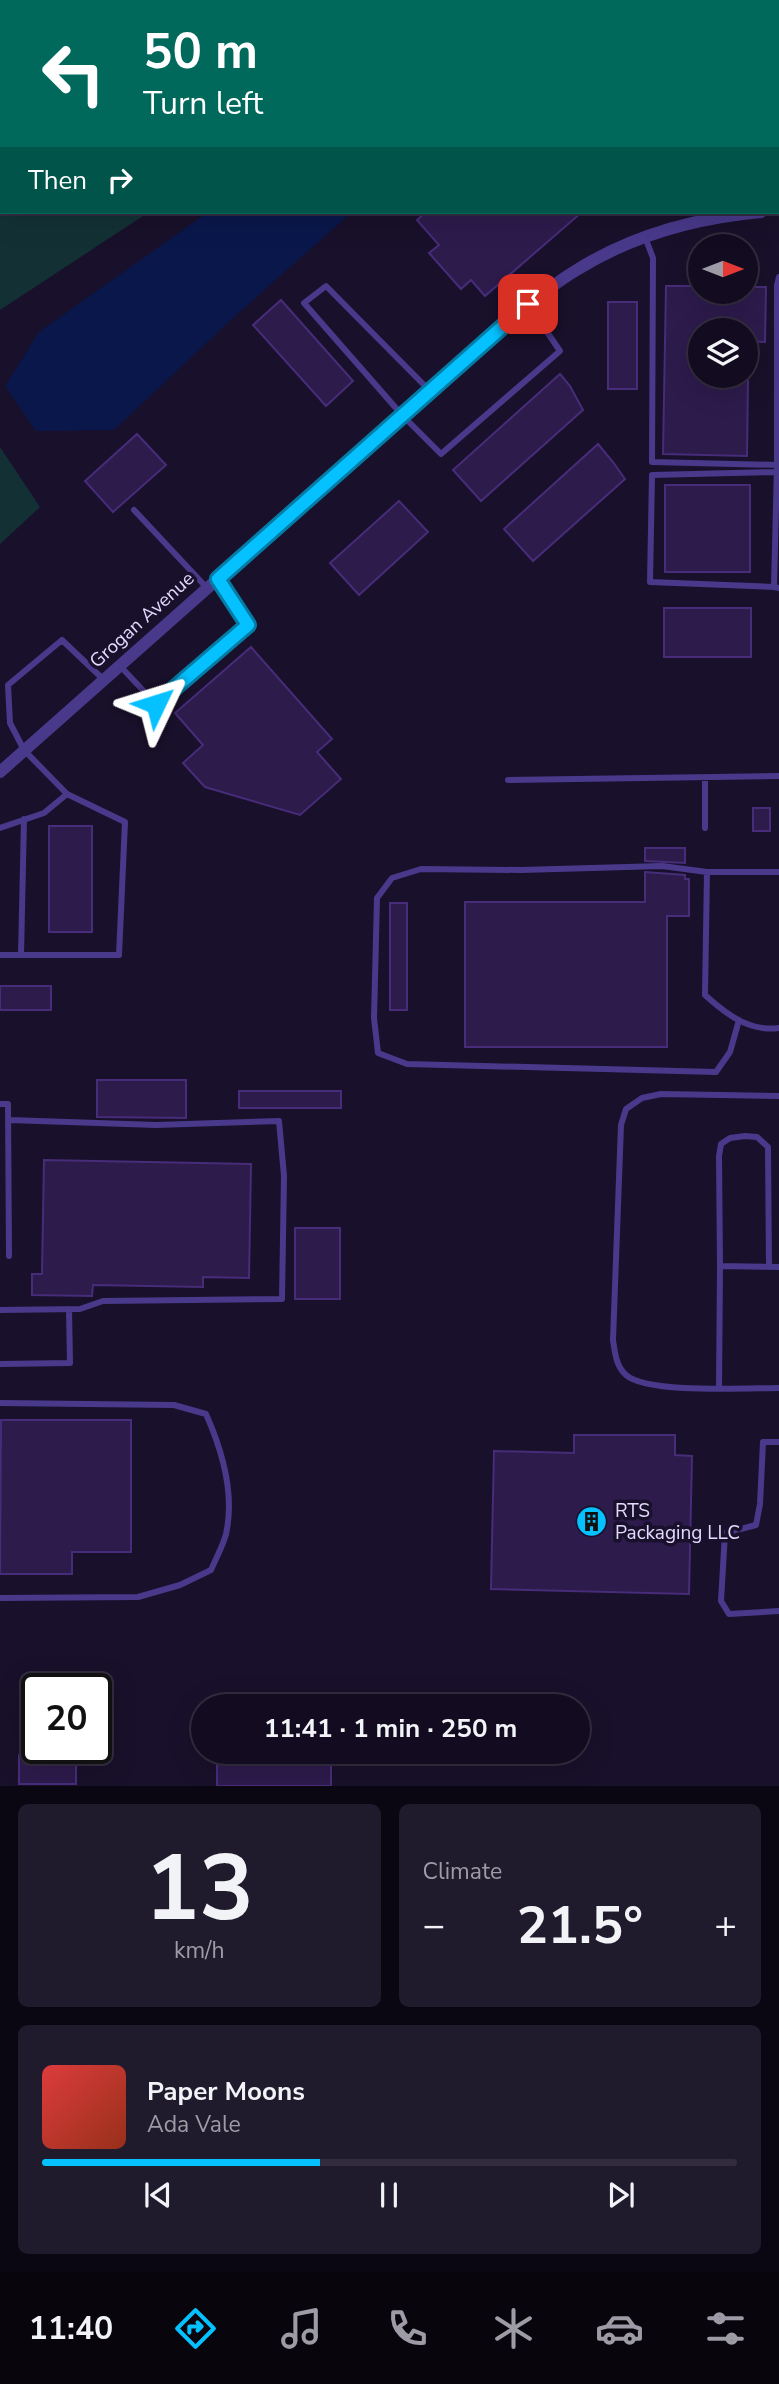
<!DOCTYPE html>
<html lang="en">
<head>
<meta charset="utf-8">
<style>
  :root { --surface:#130c20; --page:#201a2d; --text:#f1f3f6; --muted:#9d9ba5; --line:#322c3e; --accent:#06c1ff }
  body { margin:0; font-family:"Nunito Sans",sans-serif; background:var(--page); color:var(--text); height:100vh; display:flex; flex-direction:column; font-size:26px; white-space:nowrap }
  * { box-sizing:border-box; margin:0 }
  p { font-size:23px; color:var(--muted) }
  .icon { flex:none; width:38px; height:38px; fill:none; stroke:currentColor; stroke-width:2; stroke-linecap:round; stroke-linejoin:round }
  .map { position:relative; height:1786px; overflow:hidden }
  .details { display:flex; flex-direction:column; gap:18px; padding:18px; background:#0a0712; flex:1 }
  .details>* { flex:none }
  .guide { position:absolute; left:0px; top:0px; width:780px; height:214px; box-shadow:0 7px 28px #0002,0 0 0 2px var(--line); background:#00695c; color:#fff; overflow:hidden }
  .needle { width:46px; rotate:90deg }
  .fabs { position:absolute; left:688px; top:234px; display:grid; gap:14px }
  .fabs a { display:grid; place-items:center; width:70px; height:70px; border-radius:50%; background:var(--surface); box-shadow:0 7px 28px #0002,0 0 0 2px var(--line); font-size:35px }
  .speed { position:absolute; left:21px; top:1673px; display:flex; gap:14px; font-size:35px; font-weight:700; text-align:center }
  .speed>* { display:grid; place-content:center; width:91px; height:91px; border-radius:50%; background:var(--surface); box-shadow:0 7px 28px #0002,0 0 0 2px var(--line); line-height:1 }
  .speed .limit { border:4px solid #111; border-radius:10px; background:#fff; color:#111 }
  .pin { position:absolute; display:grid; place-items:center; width:60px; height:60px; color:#fff; margin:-30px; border-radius:14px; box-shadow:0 4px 10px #0006 }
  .me { position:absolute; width:77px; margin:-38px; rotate:49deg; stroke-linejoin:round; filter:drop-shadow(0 0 5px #0008) }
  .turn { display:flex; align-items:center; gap:24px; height:147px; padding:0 28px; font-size:32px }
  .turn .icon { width:91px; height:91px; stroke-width:2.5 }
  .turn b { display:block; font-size:49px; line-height:60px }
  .then { display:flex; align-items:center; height:66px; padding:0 28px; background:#0003; gap:14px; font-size:26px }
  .big { font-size:52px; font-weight:700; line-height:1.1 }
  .details .tile { flex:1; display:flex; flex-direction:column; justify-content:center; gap:10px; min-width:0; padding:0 24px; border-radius:10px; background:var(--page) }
  .details .dial { align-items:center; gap:0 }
  .dial b { font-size:91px; line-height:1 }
  .song { display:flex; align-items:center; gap:21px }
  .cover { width:84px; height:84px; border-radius:10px; background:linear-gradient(135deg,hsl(0 70% 55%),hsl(10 70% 35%)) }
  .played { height:7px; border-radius:4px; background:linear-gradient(90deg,var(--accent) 40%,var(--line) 40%) }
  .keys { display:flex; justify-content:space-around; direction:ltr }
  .heat { display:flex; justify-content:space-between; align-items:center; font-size:38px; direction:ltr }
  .details .tiles { flex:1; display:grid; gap:18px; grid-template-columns:1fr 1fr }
  .tile:last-child { grid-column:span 2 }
  .trip { position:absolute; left:191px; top:1694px; width:399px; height:70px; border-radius:35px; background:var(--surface); box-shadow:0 7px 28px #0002,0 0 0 2px var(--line); font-weight:700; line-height:70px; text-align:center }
  .tab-bar { display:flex; height:112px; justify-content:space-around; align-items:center; background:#08050d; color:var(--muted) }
  .tab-bar .icon { width:49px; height:49px }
  .tab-bar .current { color:var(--accent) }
  .tab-bar b { font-size:32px; color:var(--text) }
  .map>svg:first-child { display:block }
  .green { fill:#133135 }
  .water { fill:#09174b }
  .building { fill:#2d1b4c; stroke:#472c79; stroke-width:2 }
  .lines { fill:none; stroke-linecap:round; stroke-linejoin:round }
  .lane { stroke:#49398b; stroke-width:6 }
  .street { stroke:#49398b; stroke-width:12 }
  .route-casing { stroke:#047da6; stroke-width:18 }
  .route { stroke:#06c1ff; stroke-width:12 }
  .labels { text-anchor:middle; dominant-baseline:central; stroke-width:7; stroke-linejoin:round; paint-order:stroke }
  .street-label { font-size:19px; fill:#e4daff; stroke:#19102b }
  .poi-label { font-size:19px; fill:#e4daff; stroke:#19102b; text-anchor:start }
</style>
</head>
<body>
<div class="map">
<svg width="779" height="1786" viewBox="0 0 779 1786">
  <rect width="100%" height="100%" fill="#19102b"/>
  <!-- green -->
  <path class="green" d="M0,0H332V2H2V212H149L0,310Z
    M0,447L40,507L0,544Z"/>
  <!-- water -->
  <path class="water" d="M208,212H352L233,318L114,430L36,431L5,386L39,332Z"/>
  <!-- building -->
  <path class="building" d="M426,212H582L485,296L471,280L461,289L429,253L439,245L417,220Z
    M666,286H700V292H746V287H766L765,342L746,341V331H700V376H748L747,456L663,454Z
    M281,300L353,381L326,406L253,325Z
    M608,302H637V389H608Z
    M560,374L570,386L583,410L481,501L453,470Z
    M137,434L166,465L113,512L85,481Z
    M598,444L613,462L625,479L533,561L504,529Z
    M665,485H750V572H665Z
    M399,501L428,532L359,595L330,563Z
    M664,608H751V657H664Z
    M251,647L332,739L317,752L341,779L300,815L205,787L183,763L203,745L175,713Z
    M753,808H770V831H753Z
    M49,826H92V932H49Z
    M645,848H685V863L645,861Z
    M645,872L685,875V879H689V916H667V1047H465V902H645Z
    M390,903H407V1010H390Z
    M0,986H51V1010H0Z
    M97,1080H186V1118L97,1117Z
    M239,1091H341V1108H239Z
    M44,1160L251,1164L249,1278L203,1277V1287L93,1285L92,1296L32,1295V1274H42Z
    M295,1228H340V1299H295Z
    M1,1420H131V1552H72V1574H0Z
    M574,1435H675V1455L692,1456L689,1594L491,1589L494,1451L574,1453Z
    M19,1755H76V1784H19Z
    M217,1760H331V1786H217Z"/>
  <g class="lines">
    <!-- lane -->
    <path class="lane" d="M645,237L653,258L652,462L779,465
      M779,277L777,285V465L774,587L779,588
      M430,391L326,286L304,303L402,415L441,454L560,351L528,304
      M134,510L207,588
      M774,587L650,582L652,475L777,472
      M120,666L156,704L248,625L218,579
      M705,778V828
      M508,780L779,776
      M0,828L44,813L67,794
      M707,872L662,866L521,870L421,869L392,878L377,898L374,1018L378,1053L407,1064L716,1072L730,1052L739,1020
      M779,872H707L705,995C726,1014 749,1032 779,1028
      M0,955H119L125,822L67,794L24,750L10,723L8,685L62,640L104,680
      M21,955L24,819
      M779,1096L661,1094L642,1098L626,1109L621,1125L613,1340C615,1353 616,1366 626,1375C647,1394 748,1388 779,1388
      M0,1104H8L9,1256
      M720,1266L719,1156L721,1144L730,1138L745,1136L757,1137L768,1147L769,1267
      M0,1310L80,1309L103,1301L282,1299L284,1176L279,1121L156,1125L9,1120
      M0,1364L70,1363L69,1309
      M719,1388L720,1266L779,1267
      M0,1403L174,1405L206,1414C222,1450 235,1494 226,1534C223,1546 216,1558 211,1570L180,1585L138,1597L0,1598
      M779,1442H763L760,1504L756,1525L725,1533L721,1601L729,1614L779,1611"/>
    <!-- street -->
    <path class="street" d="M0,772L522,309C539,296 557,282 575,271C632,235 695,218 761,212"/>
  </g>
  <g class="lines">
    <defs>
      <path id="route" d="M156,704L248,625L218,579L528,304"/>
    </defs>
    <!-- route casing -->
    <use href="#route" class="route-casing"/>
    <!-- route -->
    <use href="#route" class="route"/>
  </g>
  <!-- icons -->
  <defs>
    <symbol id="building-disc" viewBox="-11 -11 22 22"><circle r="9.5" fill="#06c1ff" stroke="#19102b"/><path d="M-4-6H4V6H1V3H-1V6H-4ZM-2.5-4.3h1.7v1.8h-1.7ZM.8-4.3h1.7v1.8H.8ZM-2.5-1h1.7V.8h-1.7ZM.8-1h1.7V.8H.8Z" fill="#111"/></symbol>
  </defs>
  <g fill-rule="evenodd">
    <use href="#building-disc" x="574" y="1504" width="35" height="35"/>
  </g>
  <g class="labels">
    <!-- street labels -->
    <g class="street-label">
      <text transform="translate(142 620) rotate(-42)">Grogan Avenue</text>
    </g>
    <!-- poi labels -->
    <g class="poi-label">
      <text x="615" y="1511">RTS<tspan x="615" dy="22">Packaging LLC</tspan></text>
    </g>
  </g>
</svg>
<div class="fabs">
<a><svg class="needle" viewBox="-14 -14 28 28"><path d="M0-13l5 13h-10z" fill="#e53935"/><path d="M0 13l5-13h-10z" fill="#9d9ba5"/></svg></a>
<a><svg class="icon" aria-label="layers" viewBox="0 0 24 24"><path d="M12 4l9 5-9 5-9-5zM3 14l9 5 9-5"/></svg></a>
</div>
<div class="speed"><div class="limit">20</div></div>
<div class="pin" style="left:528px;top:304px;background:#d93025"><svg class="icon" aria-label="arrive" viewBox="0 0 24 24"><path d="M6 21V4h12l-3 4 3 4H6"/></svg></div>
<svg class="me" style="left:156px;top:704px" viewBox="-20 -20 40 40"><path d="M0-17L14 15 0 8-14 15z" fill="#06c1ff" stroke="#fff" stroke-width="4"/></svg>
<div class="trip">11:41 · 1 min · 250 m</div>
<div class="guide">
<div class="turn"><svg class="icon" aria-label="left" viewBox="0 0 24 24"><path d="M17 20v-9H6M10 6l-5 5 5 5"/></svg><div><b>50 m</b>Turn left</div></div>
<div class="then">Then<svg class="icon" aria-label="right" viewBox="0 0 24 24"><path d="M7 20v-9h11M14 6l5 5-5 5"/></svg></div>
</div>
</div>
<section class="details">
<div class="tiles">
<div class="tile dial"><b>13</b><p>km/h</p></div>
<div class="tile"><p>Climate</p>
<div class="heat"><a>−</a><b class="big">21.5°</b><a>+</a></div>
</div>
<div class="tile">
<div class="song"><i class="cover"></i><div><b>Paper Moons</b><p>Ada Vale</p></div></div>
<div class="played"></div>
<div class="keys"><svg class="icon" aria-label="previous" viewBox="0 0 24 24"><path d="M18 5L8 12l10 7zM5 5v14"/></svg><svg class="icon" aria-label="pause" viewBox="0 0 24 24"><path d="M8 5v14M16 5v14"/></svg><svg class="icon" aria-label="next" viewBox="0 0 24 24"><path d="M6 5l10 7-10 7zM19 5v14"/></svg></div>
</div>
</div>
</section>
<nav class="tab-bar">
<b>11:40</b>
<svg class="icon current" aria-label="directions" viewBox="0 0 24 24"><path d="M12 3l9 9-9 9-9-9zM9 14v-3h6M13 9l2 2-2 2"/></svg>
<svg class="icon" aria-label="music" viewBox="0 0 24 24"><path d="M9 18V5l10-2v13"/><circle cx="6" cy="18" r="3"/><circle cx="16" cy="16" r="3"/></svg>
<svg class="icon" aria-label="phone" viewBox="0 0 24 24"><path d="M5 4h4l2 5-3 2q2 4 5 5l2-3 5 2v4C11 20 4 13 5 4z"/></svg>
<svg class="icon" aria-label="climate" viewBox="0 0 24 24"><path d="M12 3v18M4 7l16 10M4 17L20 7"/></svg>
<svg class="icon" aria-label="car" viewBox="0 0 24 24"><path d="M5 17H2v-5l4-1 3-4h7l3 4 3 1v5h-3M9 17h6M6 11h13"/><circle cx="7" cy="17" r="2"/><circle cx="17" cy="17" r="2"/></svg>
<svg class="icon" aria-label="filters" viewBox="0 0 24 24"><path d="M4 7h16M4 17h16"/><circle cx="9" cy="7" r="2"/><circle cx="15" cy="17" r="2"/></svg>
</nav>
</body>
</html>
